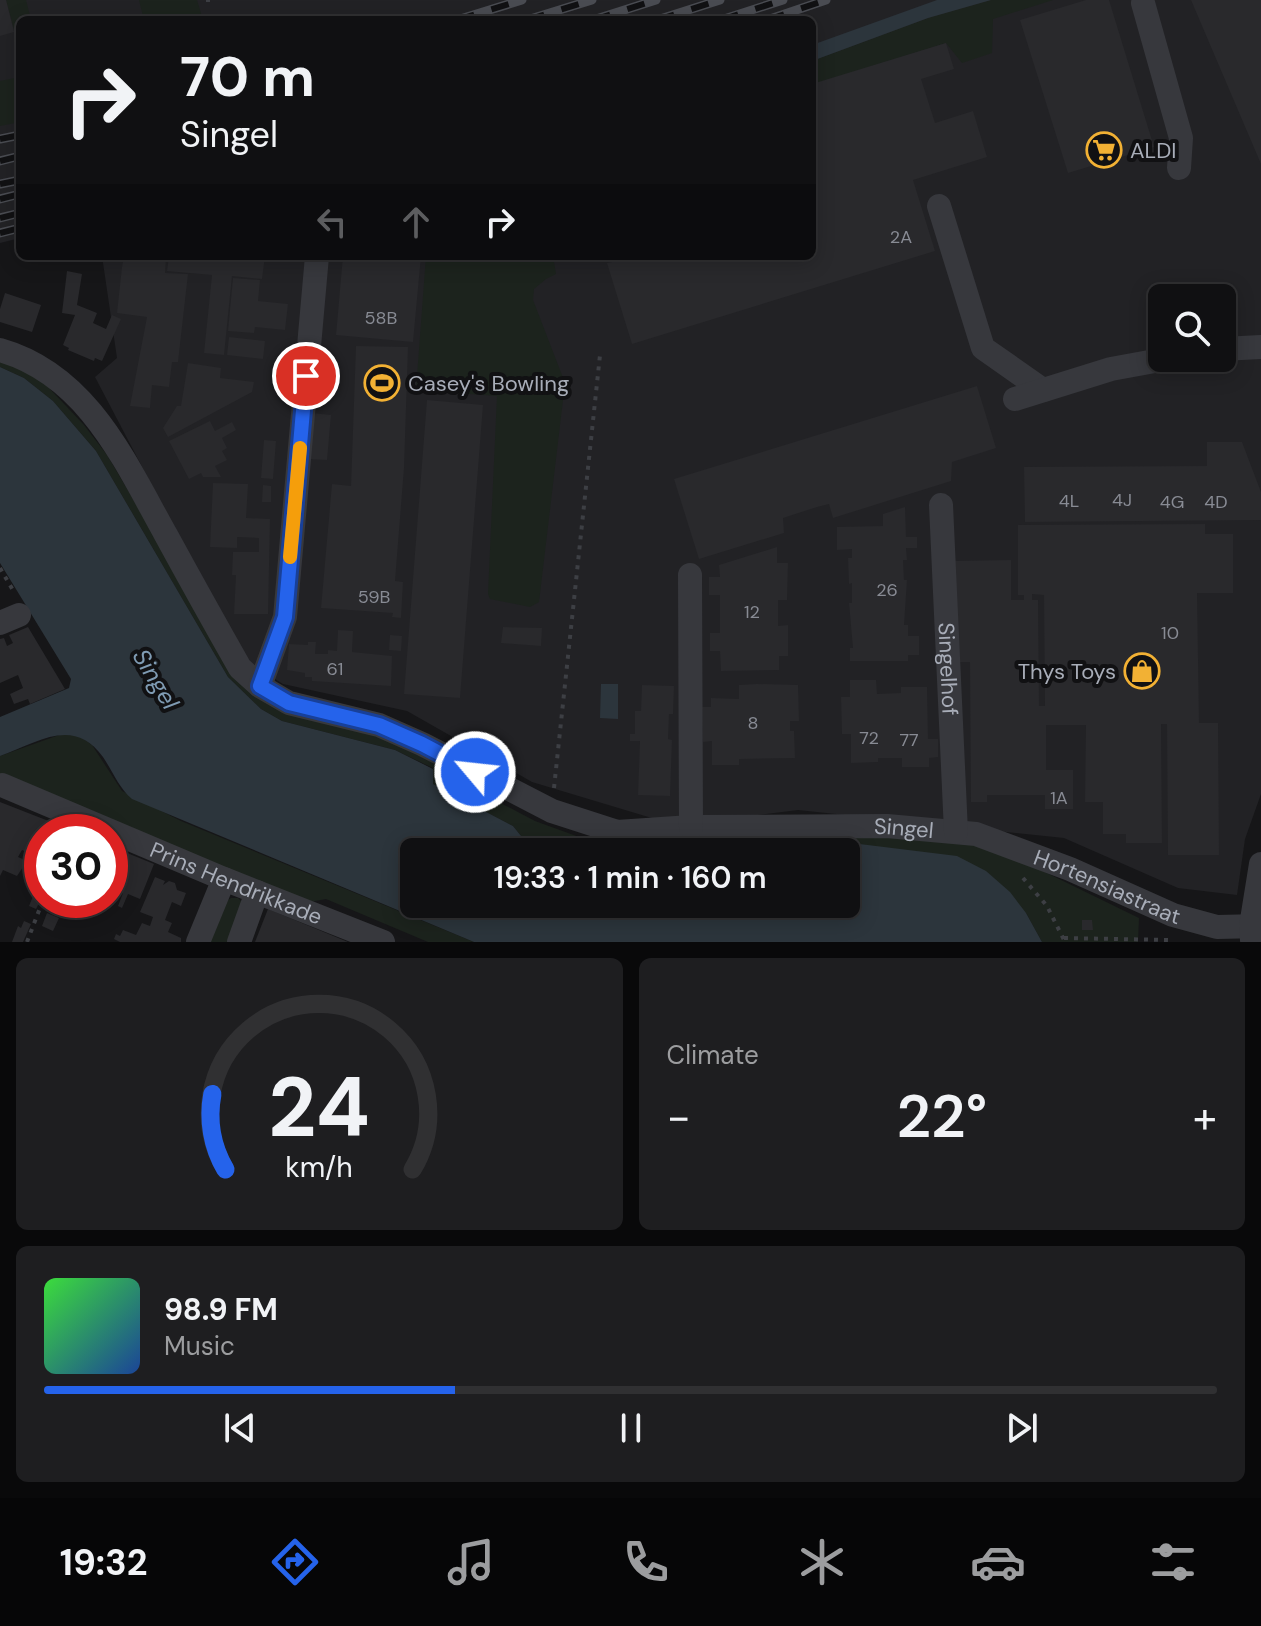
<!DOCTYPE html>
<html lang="en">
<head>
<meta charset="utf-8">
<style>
  :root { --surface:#101012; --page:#1e1e20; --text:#f1f3f6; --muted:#9c9d9f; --line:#303032; --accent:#2563eb }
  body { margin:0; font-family:"DM Sans",sans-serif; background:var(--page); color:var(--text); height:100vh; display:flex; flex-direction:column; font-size:30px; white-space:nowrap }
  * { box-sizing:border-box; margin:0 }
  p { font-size:26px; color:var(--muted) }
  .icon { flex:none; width:44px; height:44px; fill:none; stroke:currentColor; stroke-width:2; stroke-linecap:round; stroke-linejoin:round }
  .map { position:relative; height:942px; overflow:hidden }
  .panel { display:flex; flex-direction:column; gap:16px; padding:16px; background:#09090a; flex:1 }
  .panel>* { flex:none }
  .guide { position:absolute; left:16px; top:16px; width:800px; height:244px; border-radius:12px; box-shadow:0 4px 20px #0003,0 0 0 2px var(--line); background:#101012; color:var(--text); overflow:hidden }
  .controls { position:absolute; left:1148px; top:284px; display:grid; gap:16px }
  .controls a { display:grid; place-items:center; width:88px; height:88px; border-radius:12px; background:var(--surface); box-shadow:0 4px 20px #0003,0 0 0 2px var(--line); font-size:40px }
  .speed { position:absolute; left:24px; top:814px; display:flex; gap:16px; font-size:40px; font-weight:700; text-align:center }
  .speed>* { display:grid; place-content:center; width:104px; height:104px; border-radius:50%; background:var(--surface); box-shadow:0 4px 20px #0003,0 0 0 2px var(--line); line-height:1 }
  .speed .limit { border:12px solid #d22; background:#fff; color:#111 }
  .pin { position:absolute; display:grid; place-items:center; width:68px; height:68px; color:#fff; margin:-34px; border:4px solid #fff; border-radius:50%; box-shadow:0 2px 8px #0007 }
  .me { position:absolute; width:88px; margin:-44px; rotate:298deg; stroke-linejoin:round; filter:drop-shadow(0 0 6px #0008) }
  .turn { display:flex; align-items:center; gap:28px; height:168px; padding:0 32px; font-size:36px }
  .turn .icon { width:104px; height:104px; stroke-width:2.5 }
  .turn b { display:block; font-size:56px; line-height:68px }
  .lanes { display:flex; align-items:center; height:76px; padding:0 32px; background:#0003; justify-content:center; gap:40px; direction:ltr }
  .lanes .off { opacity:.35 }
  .big { font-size:60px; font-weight:600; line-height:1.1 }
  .panel .tile { flex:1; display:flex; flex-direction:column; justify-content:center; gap:12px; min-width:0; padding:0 28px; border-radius:12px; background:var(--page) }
  .panel .dial { align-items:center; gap:0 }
  .dial svg { height:208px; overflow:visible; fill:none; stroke:var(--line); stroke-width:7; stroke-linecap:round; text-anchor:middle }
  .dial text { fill:var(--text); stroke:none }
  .song { display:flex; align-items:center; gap:24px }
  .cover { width:96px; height:96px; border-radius:12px; background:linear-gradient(135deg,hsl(120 70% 55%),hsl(220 70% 35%)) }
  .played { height:8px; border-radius:4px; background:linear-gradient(90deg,var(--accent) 35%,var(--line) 35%) }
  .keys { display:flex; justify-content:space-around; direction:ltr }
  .heat { display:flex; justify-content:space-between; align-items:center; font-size:44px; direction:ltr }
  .panel .tiles { flex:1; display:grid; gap:16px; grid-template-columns:1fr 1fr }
  .tile:last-child { grid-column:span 2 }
  .trip { position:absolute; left:400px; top:838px; width:460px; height:80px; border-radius:12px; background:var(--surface); box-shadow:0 4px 20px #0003,0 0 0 2px var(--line); font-weight:600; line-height:80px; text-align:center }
  .menu { display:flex; height:128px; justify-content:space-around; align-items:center; background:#060607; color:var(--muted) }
  .menu .icon { width:56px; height:56px }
  .menu .current { color:var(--accent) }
  .menu b { font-size:36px; color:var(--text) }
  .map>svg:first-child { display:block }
  .built { fill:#222225; fill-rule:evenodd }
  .green { fill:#1c231d }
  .water { fill:#2c353c }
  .building { fill:#29292c; fill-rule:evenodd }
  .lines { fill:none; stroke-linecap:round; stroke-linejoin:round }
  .path { stroke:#3d3f44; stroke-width:4; stroke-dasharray:4 6; stroke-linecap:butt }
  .minor { stroke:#37383d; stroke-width:24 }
  .rail-casing { stroke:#4a4c52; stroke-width:9 }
  .rail { stroke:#111113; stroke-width:6; stroke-dasharray:18; stroke-linecap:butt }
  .route-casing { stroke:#184099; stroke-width:20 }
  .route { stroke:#2563eb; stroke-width:14 }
  .slow { stroke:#f59e0b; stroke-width:14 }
  .labels { text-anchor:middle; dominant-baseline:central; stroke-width:8; stroke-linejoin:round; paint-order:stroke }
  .number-label { font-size:18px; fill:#888b94 }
  .poi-label { font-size:22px; fill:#a8adb8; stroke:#111113; text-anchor:start }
  .street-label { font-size:22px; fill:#a8adb8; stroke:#111113 }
  .water-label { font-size:24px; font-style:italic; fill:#7f9bb3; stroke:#111113 }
</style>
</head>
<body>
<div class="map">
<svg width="1261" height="942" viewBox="0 0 1261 942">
  <rect width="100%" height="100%" fill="#161618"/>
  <!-- built -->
  <path class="built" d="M0,0H1261V794L1245,839L1237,895L1178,888L1064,838L798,810L675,825L532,782L407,711L283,684L243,659L95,377L117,358L102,256H812V20H20V238L0,243ZM1162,298H1222V358H1162Z"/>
  <!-- green -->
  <path class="green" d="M6,0H26L31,20H20V51Z
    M139,0H197L203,20H144Z
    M991,0H1053L993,19L992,53L962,63L946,43L812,85V61L928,18Z
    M20,77V122L0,126V81Z
    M426,256H553L556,274L546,279L534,289L533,300L565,383L539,602L530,607L490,599L488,594L497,396L416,390Z
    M0,357L34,372L84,425L107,455L235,671L363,732L402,744L437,760L455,779L535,821L590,841L650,848L659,839L828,831L976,845L1018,859L1139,918L1138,942H1042L1026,913L827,840L682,852H534L513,826L432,784L433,768L395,750L282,721L261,709L228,677L96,451L53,401L24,378L0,367Z
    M62,734H77L92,745L122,791L181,821L474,942H428L326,899L310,902L0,776V756Z
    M231,898H238L242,902L229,942H207L226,901Z"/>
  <!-- water -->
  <path class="water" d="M937,0H991L928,18L812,61V45Z
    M0,367L24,378L53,401L96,451L228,677L261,709L282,721L395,750L433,769V784L513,826L534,852H414V904H846V852H682L827,840L957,856L986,871L1010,892L1026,913L1042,942H474L132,799C119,788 113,772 103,757C74,716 38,742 0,756V717L69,688L71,679L0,563Z
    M601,684H618V719L600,718Z"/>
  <!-- building -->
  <path class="building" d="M0,0H6L14,32L0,36Z
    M1086,0H1109L1154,147L1068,173L1020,20Z
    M1191,0H1261V164L1223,75Z
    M946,43L954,69L921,79L935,123L973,111L987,157L913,180L935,251L632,344L607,263L612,262L611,256H812V84Z
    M126,256H166L165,273L188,274L178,362H172L169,387L152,385L150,408L130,406L147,317L117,313L122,267L124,257Z
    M169,256H265L262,279L232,276L224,355L204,353L212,275L167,271Z
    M343,256H421L413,342L336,335Z
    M67,271L82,274L77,305L97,313L93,323L106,329L112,315L121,319L102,361L95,358L94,361L68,350L69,348L63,345L75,315L62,313Z
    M233,278L260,280L258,301L288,304L285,330L255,327L254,333L228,331Z
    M5,293L41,305L32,332L0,322V309Z
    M229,337L265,341L263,359L227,355Z
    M356,346L408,347L404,468L395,581L403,582L401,618L392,617L393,613L321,608L332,484L351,486Z
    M188,363L221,368L220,378L254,382L252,392L168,437L163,428L177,406H181Z
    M977,386L996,448L952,462L951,481L833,518L829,504L817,507L783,518L784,533L699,559L674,479Z
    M427,400L483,405L460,698L404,694Z
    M312,413L331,415L327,460L308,459Z
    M210,421L215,431L232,422L236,430L222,438L227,448L222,451L227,460L215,466L221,477H203L201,473L189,479L169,441Z
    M264,440L276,441L273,479L261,478Z
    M1207,442H1242L1261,492V520L1025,522L1024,467L1207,466Z
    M213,483L248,484L246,518L270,519L268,614H234L236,575H232L233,552H259V538L237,537V548L210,547Z
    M263,485L271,486V502H262Z
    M905,507L906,537H917V548H906L907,560H903L904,580H907L904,625H908V636H919V655H908V661H850V648H853L849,603H852V583L849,584L848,558H852V549L837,550V527L883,526V514Z
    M1205,524V534H1233V593H1197L1199,723H1218L1219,855H1168L1167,724H1161L1162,843H1126V834H1103V802H1085L1086,725H1046V770H1073V809H1045V795H987V802H971L970,662H956L955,561L1011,560V600H1024V595H1018V525ZM1032,594L1044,595L1045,706H1039L1038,600H1032Z
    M777,547V563H788L787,600H778V626L788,625V656H779V670L721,671L720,651H710V633H720V595H709V577H720L719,565Z
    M28,627L65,689L30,704L28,699L14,704L10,694L23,688L18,675L0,683V639L4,638L7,646L13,643L9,635Z
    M503,627L542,628L541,646L501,643Z
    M338,630L353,631L352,652L392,656L391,686L312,681V677H305V673L287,670L289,644L308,645V642H316L315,654H328V650L337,651Z
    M390,635L402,636L401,651L389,650Z
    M850,680H876L877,694L901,693V687H927L928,739H938V757L929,758V767H902V758H878V762L851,763V734H842L841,697H850Z
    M757,684L798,685L799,721H790V731H794L795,758L739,759V765H712V741L703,742L702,707H711V698L739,699V685Z
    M642,685L674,686L673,714H669L668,739L672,740L670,796L638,795L640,741H630V734H635V711H641Z
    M0,802L69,829L67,832H42V858L22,850L18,857L27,861L17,876L3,870L0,876Z
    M110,846L154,864L140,899L128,894L122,908L118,906L123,893L120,891L123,883L110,878Z
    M42,867V892L33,888Z
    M155,877L165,881L163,885L169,881L175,883L177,890L186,893L181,906L172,902L165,920L172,923L168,932L181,938V942H120L114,939L116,934L120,936L123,930L136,935L142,923L150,926L153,917L140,912Z
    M34,894L42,897L36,909L29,906Z
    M45,900H65L61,910L44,903Z
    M268,909L348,942H255Z
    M47,913L59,918L53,931L42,926Z
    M1082,920H1092L1093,930H1082Z
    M24,921L31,924L23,942H12L18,926L21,928Z"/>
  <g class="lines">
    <!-- path -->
    <path class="path" d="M208,0V2
      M0,568L14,592
      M554,788L600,355
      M1023,878L1047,906L1065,942
      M1064,938L1170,940
      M27,942L43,900"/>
    <!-- minor -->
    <g class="minor">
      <path d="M1143,3L1181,138L1179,168"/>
      <path d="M939,206L983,348L1043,390"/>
      <path d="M1222,349L1261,347"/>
      <path id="s1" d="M0,350C88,375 125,462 166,535C190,579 215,624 240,668L260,686L289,703L379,725L422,744L552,811L617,832L691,827L887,826L976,834L1070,869L1173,915L1217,927L1261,926"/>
      <path d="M1015,399L1111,369L1171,358"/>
      <path id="s2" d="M941,505L956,832"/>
      <path d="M690,575L691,827"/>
      <path d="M0,623L19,615"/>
      <path d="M260,686L285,617L317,256"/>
      <path id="s3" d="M2,785L224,879L383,942"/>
      <path d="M1252,940L1251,926L1261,864"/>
      <path d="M198,942L224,879"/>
      <path d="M239,942L257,892"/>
    </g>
    <defs>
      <path id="rail" d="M457,20L522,0
        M527,20L592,0
        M593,20L656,0
        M657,20L720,0
        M721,20L783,0
        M767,20L826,0
        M0,139L20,135
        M0,161L20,156
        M0,184L20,180
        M0,199L20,194
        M0,218L20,213
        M0,233L20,228"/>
    </defs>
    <!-- rail casing -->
    <use href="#rail" class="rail-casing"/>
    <!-- rail -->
    <use href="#rail" class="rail"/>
  </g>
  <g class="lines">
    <defs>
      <path id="route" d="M306,376L285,617L260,686L289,703L379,725L422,744L475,772"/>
    </defs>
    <!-- route casing -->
    <use href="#route" class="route-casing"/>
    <!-- route -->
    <use href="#route" class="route"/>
    <!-- slow -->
    <path class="slow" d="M290,557L300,448"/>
  </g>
  <!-- icons -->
  <defs>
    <symbol id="supermarket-ring" viewBox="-11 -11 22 22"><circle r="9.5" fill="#111113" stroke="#f2b134" stroke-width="1.5"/><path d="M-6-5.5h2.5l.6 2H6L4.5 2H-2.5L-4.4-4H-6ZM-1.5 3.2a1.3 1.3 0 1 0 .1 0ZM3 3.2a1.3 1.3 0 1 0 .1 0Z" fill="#f2b134"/></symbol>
    <symbol id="stadium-ring" viewBox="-11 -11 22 22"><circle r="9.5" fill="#111113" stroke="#f2b134" stroke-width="1.5"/><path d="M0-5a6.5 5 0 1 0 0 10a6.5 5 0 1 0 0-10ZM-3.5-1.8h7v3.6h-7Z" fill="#f2b134"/></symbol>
    <symbol id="shop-ring" viewBox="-11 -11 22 22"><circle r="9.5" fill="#111113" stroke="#f2b134" stroke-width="1.5"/><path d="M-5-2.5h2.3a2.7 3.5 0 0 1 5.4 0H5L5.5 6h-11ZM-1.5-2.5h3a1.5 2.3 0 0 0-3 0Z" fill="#f2b134"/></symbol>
  </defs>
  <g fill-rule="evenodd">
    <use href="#supermarket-ring" x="1084" y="130" width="40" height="40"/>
    <use href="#stadium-ring" x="362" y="363" width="40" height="40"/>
    <use href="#shop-ring" x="1122" y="651" width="40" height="40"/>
  </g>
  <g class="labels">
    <!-- number labels -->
    <g class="number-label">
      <text x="901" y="237">2A</text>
      <text x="381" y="318">58B</text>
      <text x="1122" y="500">4J</text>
      <text x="1069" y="501">4L</text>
      <text x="1172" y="502">4G</text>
      <text x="1216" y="502">4D</text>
      <text x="887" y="590">26</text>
      <text x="374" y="597">59B</text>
      <text x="752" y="612">12</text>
      <text x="1170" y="633">10</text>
      <text x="335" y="669">61</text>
      <text x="753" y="723">8</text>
      <text x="869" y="738">72</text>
      <text x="909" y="740">77</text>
      <text x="1059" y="798">1A</text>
    </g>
    <!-- poi labels -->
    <g class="poi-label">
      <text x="1130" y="150">ALDI</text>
      <text x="408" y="383">Casey's Bowling</text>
      <text x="1116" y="671" text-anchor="end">Thys Toys</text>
    </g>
    <!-- street labels -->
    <g class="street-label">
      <text stroke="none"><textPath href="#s2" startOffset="164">Singelhof</textPath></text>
      <text stroke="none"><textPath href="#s1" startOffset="1110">Singel</textPath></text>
      <text stroke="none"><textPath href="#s3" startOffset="254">Prins Hendrikkade</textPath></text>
      <text stroke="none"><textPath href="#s1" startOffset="1324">Hortensiastraat</textPath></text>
    </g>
    <!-- water labels -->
    <g class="water-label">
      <text transform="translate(156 679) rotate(59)">Singel</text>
    </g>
  </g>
</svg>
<div class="controls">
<a><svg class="icon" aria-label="search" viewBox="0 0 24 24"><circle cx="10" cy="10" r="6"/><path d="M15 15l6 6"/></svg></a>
</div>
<div class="speed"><div class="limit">30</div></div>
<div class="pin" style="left:306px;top:376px;background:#d93025"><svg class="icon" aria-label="arrive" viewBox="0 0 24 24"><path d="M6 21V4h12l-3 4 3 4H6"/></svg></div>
<svg class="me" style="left:475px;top:772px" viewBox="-20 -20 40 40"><circle r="17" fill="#2563eb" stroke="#fff" stroke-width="3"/><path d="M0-11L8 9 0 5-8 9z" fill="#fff"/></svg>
<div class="trip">19:33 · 1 min · 160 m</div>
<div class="guide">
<div class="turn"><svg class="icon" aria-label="right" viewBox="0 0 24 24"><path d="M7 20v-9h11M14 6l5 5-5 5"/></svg><div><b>70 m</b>Singel</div></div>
<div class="lanes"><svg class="icon off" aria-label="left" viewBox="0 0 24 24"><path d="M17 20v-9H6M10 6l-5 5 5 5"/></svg><svg class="icon off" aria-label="ahead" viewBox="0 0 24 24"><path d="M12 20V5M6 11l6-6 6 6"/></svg><svg class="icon" aria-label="right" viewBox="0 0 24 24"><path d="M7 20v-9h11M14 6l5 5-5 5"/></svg></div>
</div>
</div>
<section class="panel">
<div class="tiles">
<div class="tile dial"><svg viewBox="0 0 100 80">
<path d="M14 69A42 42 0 1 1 86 69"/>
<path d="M14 69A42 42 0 0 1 9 40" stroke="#2563eb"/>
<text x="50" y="56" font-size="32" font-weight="700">24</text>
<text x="50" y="72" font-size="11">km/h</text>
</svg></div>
<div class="tile"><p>Climate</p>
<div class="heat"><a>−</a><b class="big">22°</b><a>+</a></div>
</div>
<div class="tile">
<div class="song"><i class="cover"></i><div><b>98.9 FM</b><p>Music</p></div></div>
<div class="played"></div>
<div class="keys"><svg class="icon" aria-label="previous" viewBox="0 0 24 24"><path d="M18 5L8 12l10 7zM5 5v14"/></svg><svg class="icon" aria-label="pause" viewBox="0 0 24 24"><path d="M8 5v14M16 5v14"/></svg><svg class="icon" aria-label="next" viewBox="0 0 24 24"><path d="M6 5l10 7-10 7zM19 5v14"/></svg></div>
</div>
</div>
</section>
<nav class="menu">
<b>19:32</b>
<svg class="icon current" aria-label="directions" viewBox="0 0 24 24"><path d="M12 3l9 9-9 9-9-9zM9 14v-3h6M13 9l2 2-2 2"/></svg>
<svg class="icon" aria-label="music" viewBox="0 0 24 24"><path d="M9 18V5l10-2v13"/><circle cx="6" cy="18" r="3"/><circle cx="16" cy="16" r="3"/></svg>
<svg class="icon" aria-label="phone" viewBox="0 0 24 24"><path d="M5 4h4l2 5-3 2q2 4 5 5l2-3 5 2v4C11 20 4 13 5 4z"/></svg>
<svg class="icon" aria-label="climate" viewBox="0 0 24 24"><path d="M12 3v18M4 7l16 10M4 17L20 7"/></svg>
<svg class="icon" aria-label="car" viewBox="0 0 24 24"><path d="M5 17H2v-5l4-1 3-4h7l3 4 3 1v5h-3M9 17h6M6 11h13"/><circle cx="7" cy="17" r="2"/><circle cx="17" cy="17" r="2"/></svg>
<svg class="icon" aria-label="filters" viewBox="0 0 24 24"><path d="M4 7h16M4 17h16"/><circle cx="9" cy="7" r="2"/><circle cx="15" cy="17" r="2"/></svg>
</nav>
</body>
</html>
